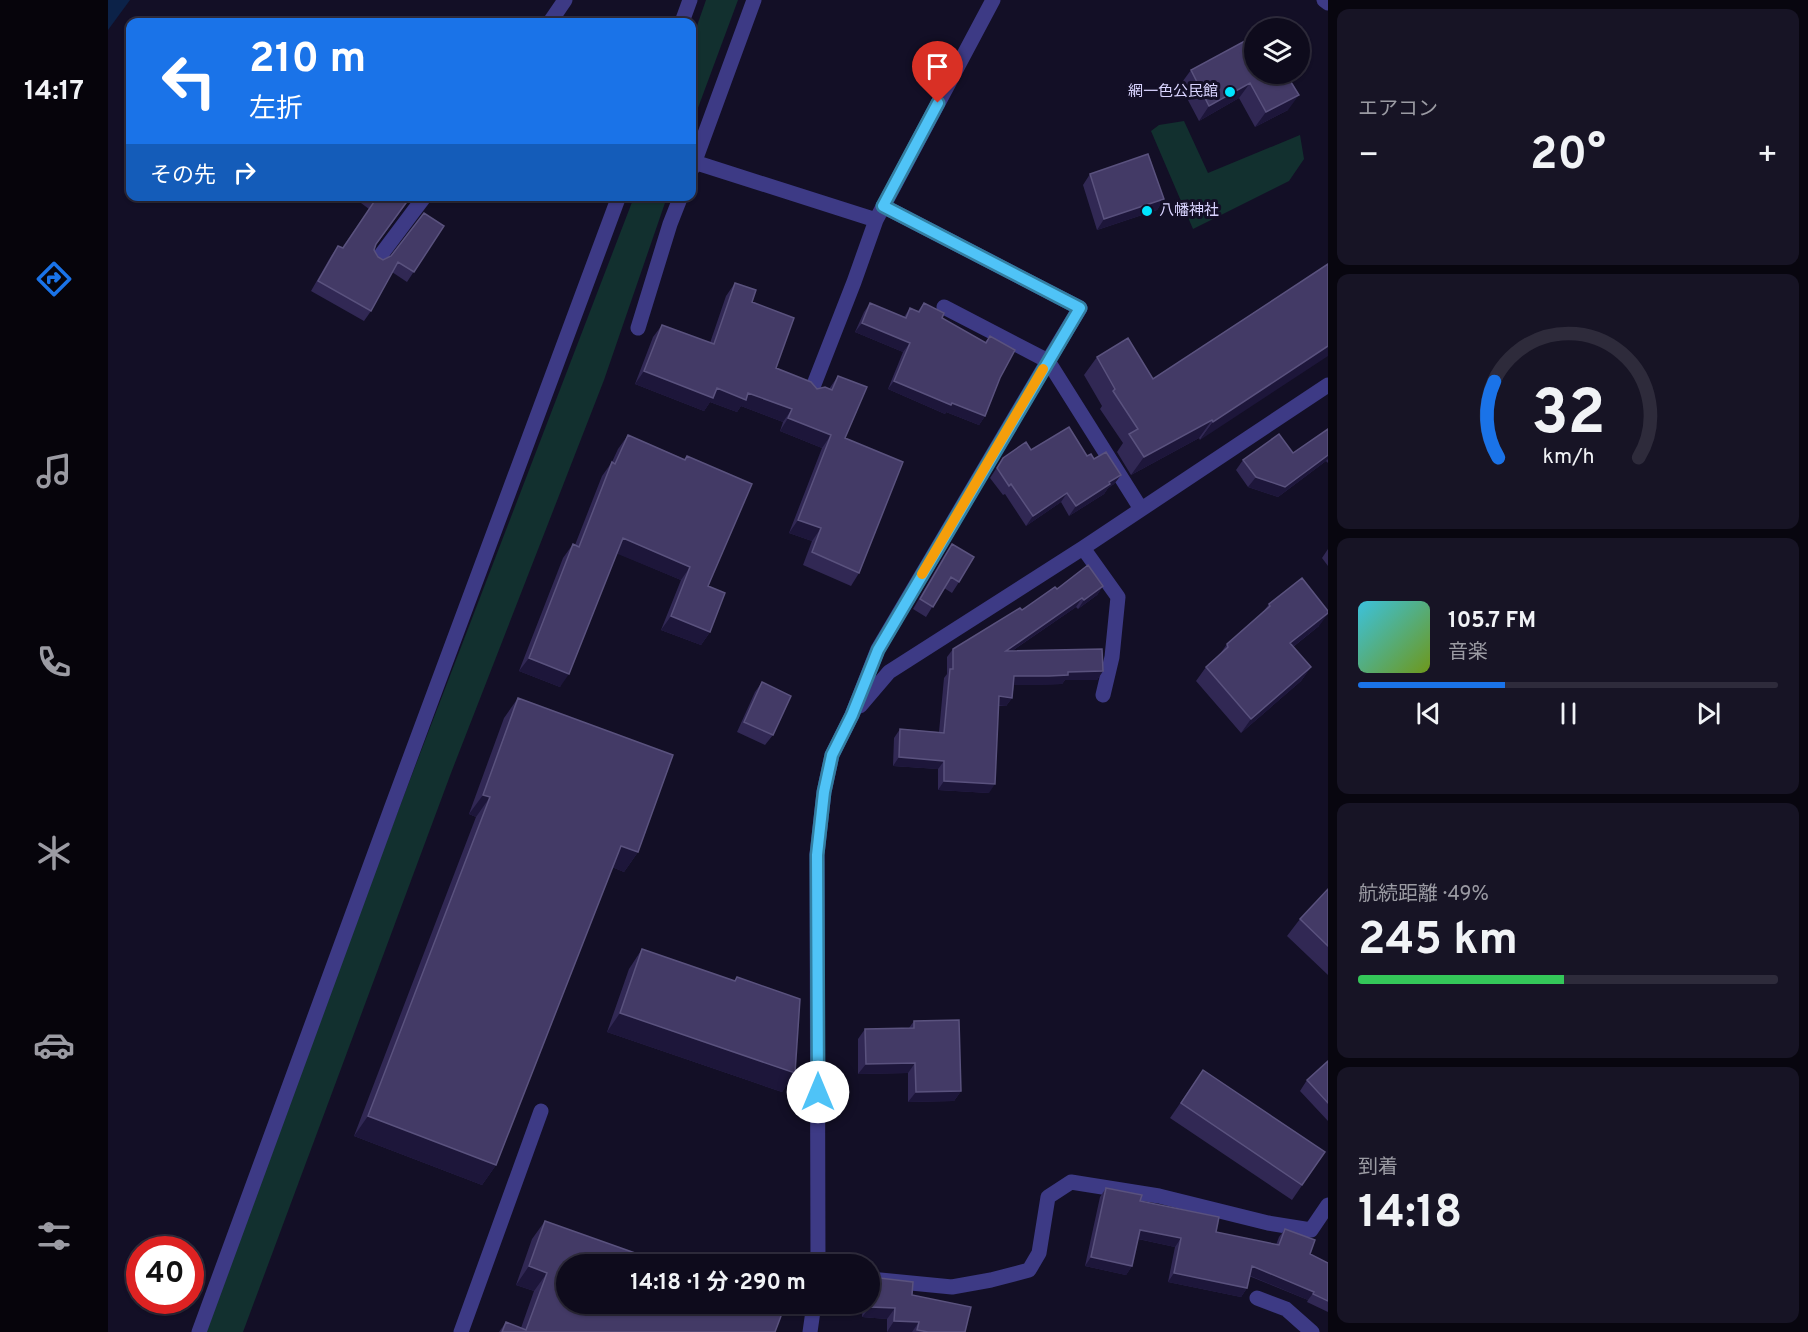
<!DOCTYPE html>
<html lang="ja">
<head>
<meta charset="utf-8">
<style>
  :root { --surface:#0e0b1c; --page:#171425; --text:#f1f3f6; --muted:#9b9ba3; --line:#2e2b3b; --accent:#1a73e8 }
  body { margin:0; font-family:Overpass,"Noto Sans JP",sans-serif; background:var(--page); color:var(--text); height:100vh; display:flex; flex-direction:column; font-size:22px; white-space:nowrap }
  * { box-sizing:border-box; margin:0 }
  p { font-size:20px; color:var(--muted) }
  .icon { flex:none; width:33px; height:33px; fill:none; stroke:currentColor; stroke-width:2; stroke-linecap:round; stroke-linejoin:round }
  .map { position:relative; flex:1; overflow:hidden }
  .panel { display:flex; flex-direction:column; gap:9px; padding:9px; background:#08060f; width:480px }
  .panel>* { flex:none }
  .top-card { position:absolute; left:18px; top:18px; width:570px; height:183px; border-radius:12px; box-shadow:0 2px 4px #0004,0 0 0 2px var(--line); background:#1a73e8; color:#fff; overflow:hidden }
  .fabs { position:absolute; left:1136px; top:18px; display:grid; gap:12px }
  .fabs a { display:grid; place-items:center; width:66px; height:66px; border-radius:50%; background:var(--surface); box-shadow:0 2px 4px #0004,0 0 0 2px var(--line); font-size:30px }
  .speed { position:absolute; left:18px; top:1236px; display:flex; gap:12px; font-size:30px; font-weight:700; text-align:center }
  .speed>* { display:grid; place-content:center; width:78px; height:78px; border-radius:50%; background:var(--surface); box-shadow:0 2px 4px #0004,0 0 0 2px var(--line); line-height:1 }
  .speed .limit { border:9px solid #d22; background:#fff; color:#111 }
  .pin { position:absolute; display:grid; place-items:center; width:51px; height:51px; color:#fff; margin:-62px -26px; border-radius:50% 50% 50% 0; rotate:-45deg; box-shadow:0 0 6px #0007 }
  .pin .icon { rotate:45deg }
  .me { position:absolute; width:66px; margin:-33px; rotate:0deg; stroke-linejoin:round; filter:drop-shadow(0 0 4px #0008) }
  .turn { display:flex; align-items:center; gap:21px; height:126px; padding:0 24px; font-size:27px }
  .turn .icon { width:78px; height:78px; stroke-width:2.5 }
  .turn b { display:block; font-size:42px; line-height:51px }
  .then { display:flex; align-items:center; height:57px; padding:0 24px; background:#0003; gap:12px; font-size:22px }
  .big { font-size:45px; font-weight:700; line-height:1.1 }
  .panel .widget { flex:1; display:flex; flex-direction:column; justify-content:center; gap:9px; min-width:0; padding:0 21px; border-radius:12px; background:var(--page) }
  .panel .dial { align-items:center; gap:0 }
  .dial svg { height:156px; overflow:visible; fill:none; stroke:var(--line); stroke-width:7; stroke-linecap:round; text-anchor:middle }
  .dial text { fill:var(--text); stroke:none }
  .song { display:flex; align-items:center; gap:18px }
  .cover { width:72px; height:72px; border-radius:9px; background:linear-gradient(135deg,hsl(190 70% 55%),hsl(80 70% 35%)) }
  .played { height:6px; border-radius:3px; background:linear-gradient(90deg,var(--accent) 35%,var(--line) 35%) }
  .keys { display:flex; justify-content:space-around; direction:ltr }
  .heat { display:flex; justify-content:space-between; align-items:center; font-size:33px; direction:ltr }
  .charge { height:9px; border-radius:4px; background:linear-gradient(90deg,#34c759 49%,var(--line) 0) }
  .trip { position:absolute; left:448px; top:1254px; width:324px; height:60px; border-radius:30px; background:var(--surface); box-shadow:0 2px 4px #0004,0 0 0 2px var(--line); font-weight:700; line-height:60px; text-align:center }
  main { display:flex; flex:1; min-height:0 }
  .tabs { display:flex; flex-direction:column; width:108px; justify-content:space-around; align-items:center; background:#06040b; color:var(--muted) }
  .tabs .icon { width:42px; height:42px }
  .tabs .current { color:var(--accent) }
  .tabs b { font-size:27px; color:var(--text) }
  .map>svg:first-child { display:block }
  .green { fill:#12302f }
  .water { fill:#0c2248 }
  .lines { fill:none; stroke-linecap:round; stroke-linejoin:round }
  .minor { stroke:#3d3a85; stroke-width:15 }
  .wall { fill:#312854 }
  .shaded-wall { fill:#1d163a }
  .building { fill:#433a66; stroke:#5a527e; stroke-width:1.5 }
  .route-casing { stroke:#337fa1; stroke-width:15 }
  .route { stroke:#4fc3f7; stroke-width:10 }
  .slow { stroke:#f59e0b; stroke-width:10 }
  .poi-dot { fill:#00e5ff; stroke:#130f26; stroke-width:2 }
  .labels { text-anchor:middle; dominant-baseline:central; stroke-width:6; stroke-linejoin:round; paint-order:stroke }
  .poi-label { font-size:15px; fill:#d9d4ff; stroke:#130f26; text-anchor:end }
</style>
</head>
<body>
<main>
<nav class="tabs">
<b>14:17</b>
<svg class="icon current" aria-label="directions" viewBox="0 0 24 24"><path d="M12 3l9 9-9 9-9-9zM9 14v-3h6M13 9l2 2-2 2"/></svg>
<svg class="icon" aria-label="music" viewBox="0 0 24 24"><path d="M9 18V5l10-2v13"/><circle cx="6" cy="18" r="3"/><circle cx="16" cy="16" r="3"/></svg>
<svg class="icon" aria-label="phone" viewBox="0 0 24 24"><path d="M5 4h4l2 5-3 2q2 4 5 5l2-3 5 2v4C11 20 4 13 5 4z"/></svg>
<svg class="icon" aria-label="climate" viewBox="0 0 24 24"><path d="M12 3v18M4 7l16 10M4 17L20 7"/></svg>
<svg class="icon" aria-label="car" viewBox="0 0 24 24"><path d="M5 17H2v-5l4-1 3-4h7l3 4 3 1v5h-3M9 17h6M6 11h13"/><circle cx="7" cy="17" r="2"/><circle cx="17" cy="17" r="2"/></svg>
<svg class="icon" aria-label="filters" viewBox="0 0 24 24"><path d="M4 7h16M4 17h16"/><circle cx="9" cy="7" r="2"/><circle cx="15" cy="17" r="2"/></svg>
</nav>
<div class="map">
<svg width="1220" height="1332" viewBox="0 0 1220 1332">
  <rect width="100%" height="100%" fill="#130f26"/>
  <!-- green -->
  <path class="green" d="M598,0H630L584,124V40Z
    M1076,121L1100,173L1192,135L1196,159L1181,181L1085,229L1043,131L1051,125Z
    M526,197H559L496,380L343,773L135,1332H97L275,850Z"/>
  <!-- water -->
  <path class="water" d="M0,0H22L0,30Z"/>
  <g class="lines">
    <!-- minor -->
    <path class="minor" d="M1216,0L1220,3
      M442,22L457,0
      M574,22L582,0
      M586,162L768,220
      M584,169L646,0
      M775,206L972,308L940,361L1033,509
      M269,260L317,196
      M530,328L562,224L573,196
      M703,392L746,282L768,220L885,0
      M975,548L1010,597L1004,657L995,695
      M752,706L781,672L975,548L1220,385
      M710,1264L709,854L716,792L724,755L744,715L770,649L940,361L836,307
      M762,1279L844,1287L883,1280L921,1270L931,1253L940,1197L963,1182L1051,1196L1160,1223L1203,1230L1220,1205
      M1149,1298L1178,1309L1204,1332
      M91,1332L283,809L511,196
      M353,1332L433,1111
      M702,1332L706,1304"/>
  </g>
  <!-- wall -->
  <path class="wall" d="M1146,36L1180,110L1147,127L1131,98L1091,121L1072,85L1083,70Z
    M982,174L1056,199L1049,210L989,230L975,185Z
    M257,196H304L268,245L266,250L270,257L275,260L283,256L336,226L299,282L284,272L263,311L256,321L203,291L223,256L230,246L234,248L261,209L253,203Z
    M1220,264L1092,440L1091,438L1023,475L1009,452L1015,443L992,409L994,406L976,375L989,357L1045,379Z
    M627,283L644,302L668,368L709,389H721L730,376L751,573L743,586L695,565L704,541L681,533L714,448L672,431L675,422L633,406L629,412L602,402L596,411L527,384L545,337L554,325L602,343L618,296Z
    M762,303L796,317L802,308L810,311L816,303L834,318L877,342L882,336L892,378L877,416L871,425L838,412L837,414L780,389L795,352L747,332L756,312Z
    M1220,429V463L1218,461L1170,497L1140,487L1128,470L1135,460L1185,453Z
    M520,435L576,459L579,456L600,586L602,632L593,645L553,630L573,580L509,553L452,687L411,671L455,558L465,544L467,545L494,476L504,462L510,449Z
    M923,450L979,456L986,459L1013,475L1006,484L1000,488L996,494L961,516L953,502L918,526L897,494L895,495L882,478L895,458Z
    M844,544L851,582L844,593L836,588L818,617L805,609L837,554Z
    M1220,549V566L1214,558Z
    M995,586L989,595L970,609L968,607L904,651L995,671L989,680H957L954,684L906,685L904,698L898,706H891L881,793L830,790V769L785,766L786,738L792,729L831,732L836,678L839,674V657L845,649L949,589Z
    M1161,604L1211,626L1185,647L1203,667L1193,681L1133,733L1088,681L1098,667L1112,654L1119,644L1155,612Z
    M654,682L665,735L657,745L629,732L647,692Z
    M410,698L530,852L516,872L504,867L388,1165L374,1185L246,1136L368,817L361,814L396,718Z
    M1220,889V975L1179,936L1192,919Z
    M534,949L626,981L629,977L687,1073L674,1092L499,1032L521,969Z
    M806,1021L853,1091L846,1101L800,1102V1073L750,1074V1039L757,1029L801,1028Z
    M1220,1061V1121L1192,1091L1199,1080Z
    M1095,1070L1217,1152L1184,1200L1062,1118Z
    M998,1188L1032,1201L1108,1232L1168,1245L1171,1237L1177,1229L1202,1254L1220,1263V1312L1199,1302L1200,1300L1141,1276L1139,1288L1133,1297L1060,1282L1067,1247L1030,1239L1024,1266L1018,1275L977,1266L992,1197Z
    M437,1221L667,1332H391L398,1322L413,1328L426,1291L408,1285L424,1239Z
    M763,1277L804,1295L857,1332H779V1319L754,1317L755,1304H762V1279Z"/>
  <!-- shaded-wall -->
  <path class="shaded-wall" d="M1142,83L1131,98L1091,121L1101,106Z
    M1191,95L1180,110L1147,127L1158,112Z
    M1056,199L1049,210L989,230L996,219Z
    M754,323L802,343L795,352L747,332Z
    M1220,346V356L1092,440L1105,422Z
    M536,371L609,388L640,393L684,409L675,422L633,406L629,412L602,402L596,411L527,384Z
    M786,381L844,403L877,416L871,425L838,412L837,414L780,389Z
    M680,418L723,435L714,448L672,431Z
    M1104,420L1091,438L1023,475L1036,457Z
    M1220,455V459L1218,461L1170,497L1140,487L1148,477Z
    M1013,475L1006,484L1000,488L996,494L961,516L968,506L1001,482Z
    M959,493L953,502L918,526L925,516Z
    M690,520L713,528L704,541L681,533Z
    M515,538L582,567L573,580L505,552Z
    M995,586L989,595L970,609L976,600Z
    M974,598L968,607L892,659L898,651Z
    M1220,614L1211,626L1172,657L1182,643Z
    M563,616L602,632L593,645L553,630Z
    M421,658L461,674L452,687L411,671Z
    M1203,667L1193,681L1133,733L1143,719Z
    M995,671L989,680H957L954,684L935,685H900L906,676L960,672Z
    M891,696L904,698L898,706L885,705Z
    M791,757L836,761L830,769L785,766Z
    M836,781L887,784L881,793L830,790Z
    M375,795L382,797L368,817L361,814Z
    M513,846L530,852L516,872L499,865Z
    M512,1013L687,1073L674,1092L499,1032Z
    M807,1063L800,1073L750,1074L758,1064Z
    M853,1091L846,1101L800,1102L808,1092Z
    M260,1116L388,1165L374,1185L246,1136Z
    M1032,1230L1073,1238L1067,1247L1026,1238Z
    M983,1257L1024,1266L1018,1275L977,1266Z
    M421,1266L439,1273L426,1291L408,1285Z
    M1144,1266L1206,1292L1200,1300L1138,1274Z
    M1066,1273L1139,1288L1133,1297L1060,1282Z
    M762,1307L787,1308L779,1319L754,1317Z
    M786,1321L811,1322L804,1332H779Z"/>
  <!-- building -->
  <path class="building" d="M1146,36V74H1178L1191,95L1158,112L1142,83L1101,106L1083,70Z
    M1040,154L1056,199L996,219L982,174Z
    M264,196H303L268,244L266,250L270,257L275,260L283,256L316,213L336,226L306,272L290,262L263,311L210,281L230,246L235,248L268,199Z
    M1220,264V346L1105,422L1104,420L1036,457L1021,434L1030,429L1005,391L1007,389L989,357L1020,338L1045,379Z
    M627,283L648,290L644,302L686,318L668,368L703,382L709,389L717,387L724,390L730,376L759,387L737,438L795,462L751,573L704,552L713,528L690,520L723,435L680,418L684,409L640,393L638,400L609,388L605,398L536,371L554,325L606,344Z
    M762,303L798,318L802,308L811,312L816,303L836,313L834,318L878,343L882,336L907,350L892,378L877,416L844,403L843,405L786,381L802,343L754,323Z
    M961,427L979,456L983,454L986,459L998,452L1013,475L1001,482L1002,484L968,506L959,493L925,516L903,484L901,486L889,468L895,458L918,442L923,450Z
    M1220,429V455L1177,487L1148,477L1135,460L1171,434L1185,453Z
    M520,435L577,460L579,456L644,484L600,586L617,593L602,632L563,616L582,567L515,538L461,674L421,658L465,544L471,547L504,462L507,464Z
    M844,544L866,557L851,582L843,577L825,607L812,599Z
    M980,565L995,586L976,600L974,598L898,651L994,649L995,671L960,672V675L941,676H906L904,698L891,696L887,784L836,781V761L791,757L792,729L836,733L842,669H845V649L912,608L914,610L947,587L949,589Z
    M1194,578L1220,611V613L1182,643L1203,667L1143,719L1098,667L1120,647L1119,644L1162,606L1161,604Z
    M654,682L683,696L665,735L636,722Z
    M410,698L565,755L530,852L513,846L388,1165L260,1116L382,797L375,795Z
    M1220,889V946L1192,919Z
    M534,949L627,981L629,977L692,999L687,1073L512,1013Z
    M851,1020L853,1091L808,1092L807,1063L758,1064L757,1029L806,1028V1021Z
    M1220,1061V1103L1199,1080Z
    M1095,1070L1217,1152L1194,1185L1073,1103Z
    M998,1188L1034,1195L1032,1201L1111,1217L1108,1232L1171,1245L1177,1229L1207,1240L1202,1254L1220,1263V1301L1205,1294L1206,1292L1144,1266L1139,1288L1066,1273L1073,1238L1032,1230L1024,1266L983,1257Z
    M437,1221L558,1264H459V1304H665L676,1308L667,1332H394L398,1322L418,1330L439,1273L421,1266Z
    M763,1277L805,1282L804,1295L863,1307L857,1332H820L809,1330L811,1322L786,1321L787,1308L762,1307Z"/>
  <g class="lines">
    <defs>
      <path id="route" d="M710,1092L709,855L716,792L724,755L744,715L770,650L972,308L775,206L830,103"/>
    </defs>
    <!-- route casing -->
    <use href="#route" class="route-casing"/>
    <!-- route -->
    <use href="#route" class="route"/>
    <!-- slow -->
    <path class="slow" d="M814,574L935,369"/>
  </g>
  <!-- markers -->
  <g class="poi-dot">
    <circle cx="1122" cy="92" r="6"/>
    <circle cx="1039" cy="211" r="6"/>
  </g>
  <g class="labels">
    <!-- poi labels -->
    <g class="poi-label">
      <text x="1110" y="92">網一色公民館</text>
      <text x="1051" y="211" text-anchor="start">八幡神社</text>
    </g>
  </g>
</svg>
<div class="fabs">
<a><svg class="icon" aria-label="layers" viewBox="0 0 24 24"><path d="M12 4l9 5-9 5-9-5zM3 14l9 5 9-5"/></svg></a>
</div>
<div class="speed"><div class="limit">40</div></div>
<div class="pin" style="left:830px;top:103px;background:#d93025"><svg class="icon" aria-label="arrive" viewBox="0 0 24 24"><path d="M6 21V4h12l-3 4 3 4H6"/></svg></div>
<svg class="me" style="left:710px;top:1092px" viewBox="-20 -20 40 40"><circle r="19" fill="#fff"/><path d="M0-13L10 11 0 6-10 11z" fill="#4fc3f7"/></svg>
<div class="trip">14:18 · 1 分 · 290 m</div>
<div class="top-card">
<div class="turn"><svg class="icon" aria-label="left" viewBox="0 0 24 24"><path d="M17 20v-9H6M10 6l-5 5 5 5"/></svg><div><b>210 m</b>左折</div></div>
<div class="then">その先<svg class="icon" aria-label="right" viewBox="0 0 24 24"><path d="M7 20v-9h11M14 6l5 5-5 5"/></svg></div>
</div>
</div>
<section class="panel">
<div class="widget"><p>エアコン</p>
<div class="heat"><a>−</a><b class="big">20°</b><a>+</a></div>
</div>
<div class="widget dial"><svg viewBox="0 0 100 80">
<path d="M14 69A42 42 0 1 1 86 69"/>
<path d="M14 69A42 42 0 0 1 12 30" stroke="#1a73e8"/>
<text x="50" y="56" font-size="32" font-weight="700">32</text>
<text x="50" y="72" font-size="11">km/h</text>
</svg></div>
<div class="widget">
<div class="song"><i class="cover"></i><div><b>105.7 FM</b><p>音楽</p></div></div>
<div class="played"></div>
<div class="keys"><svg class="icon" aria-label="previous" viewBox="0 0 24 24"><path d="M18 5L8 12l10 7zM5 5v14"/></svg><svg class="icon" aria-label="pause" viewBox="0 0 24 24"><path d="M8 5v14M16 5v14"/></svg><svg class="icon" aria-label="next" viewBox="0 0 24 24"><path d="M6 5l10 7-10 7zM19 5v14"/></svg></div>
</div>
<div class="widget"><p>航続距離 · 49%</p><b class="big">245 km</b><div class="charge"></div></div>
<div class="widget"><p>到着</p><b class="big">14:18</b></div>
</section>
</main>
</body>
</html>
